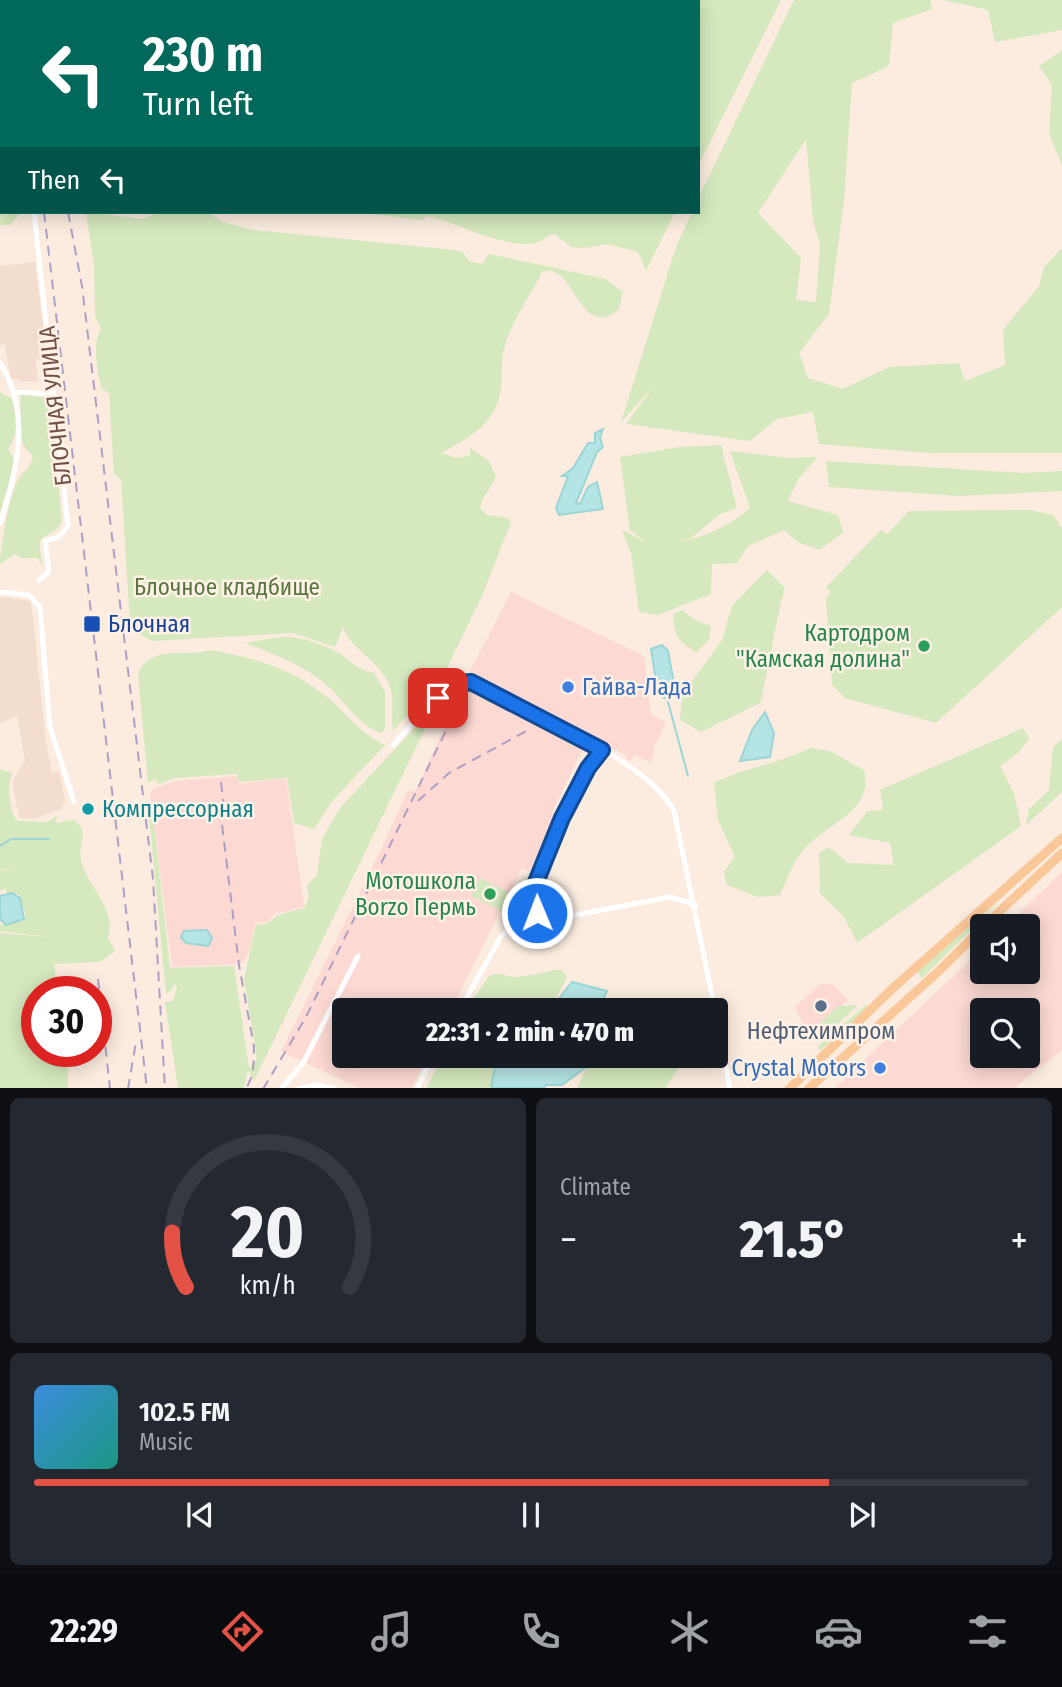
<!DOCTYPE html>
<html lang="en">
<head>
<meta charset="utf-8">
<style>
  :root { --surface:#171b24; --page:#242831; --text:#f1f3f6; --muted:#9ea1a6; --line:#363941; --accent:#e45145 }
  body { margin:0; font-family:"Fira Sans Condensed",sans-serif; background:var(--page); color:var(--text); height:100vh; display:flex; flex-direction:column; font-size:26px; white-space:nowrap }
  * { box-sizing:border-box; margin:0 }
  p { font-size:23px; color:var(--muted) }
  .icon { flex:none; width:38px; height:38px; fill:none; stroke:currentColor; stroke-width:2; stroke-linecap:round; stroke-linejoin:round }
  .map { position:relative; height:1088px; overflow:hidden }
  .sheet { display:flex; flex-direction:column; gap:10px; padding:10px; background:#0d0f14; flex:1 }
  .sheet>* { flex:none }
  .guide { position:absolute; left:0px; top:0px; width:700px; height:214px; box-shadow:0 4px 18px #0003; background:#00695c; color:#fff; overflow:hidden }
  .fabs { position:absolute; left:970px; top:914px; display:grid; gap:14px }
  .fabs a { display:grid; place-items:center; width:70px; height:70px; border-radius:7px; background:var(--surface); box-shadow:0 4px 18px #0003; font-size:35px }
  .speed { position:absolute; left:21px; top:976px; display:flex; gap:14px; font-size:35px; font-weight:700; text-align:center }
  .speed>* { display:grid; place-content:center; width:91px; height:91px; border-radius:50%; background:var(--surface); box-shadow:0 4px 18px #0003; line-height:1 }
  .speed .limit { border:10px solid #d22; background:#fff; color:#111 }
  .pin { position:absolute; display:grid; place-items:center; width:60px; height:60px; color:#fff; margin:-30px; border-radius:14px; box-shadow:0 4px 10px #0006 }
  .me { position:absolute; width:77px; margin:-38px; rotate:359deg; stroke-linejoin:round; filter:drop-shadow(0 0 5px #0008) }
  .turn { display:flex; align-items:center; gap:24px; height:147px; padding:0 28px; font-size:32px }
  .turn .icon { width:91px; height:91px; stroke-width:2.5 }
  .turn b { display:block; font-size:49px; line-height:60px }
  .then { display:flex; align-items:center; height:66px; padding:0 28px; background:#0003; gap:14px; font-size:26px }
  .big { font-size:52px; font-weight:800; line-height:1.1 }
  .sheet .tile { flex:1; display:flex; flex-direction:column; justify-content:center; gap:10px; min-width:0; padding:0 24px; border-radius:10px; background:var(--page) }
  .sheet .dial { align-items:center; gap:0 }
  .dial svg { height:182px; overflow:visible; fill:none; stroke:var(--line); stroke-width:7; stroke-linecap:round; text-anchor:middle }
  .dial text { fill:var(--text); stroke:none }
  .song { display:flex; align-items:center; gap:21px }
  .cover { width:84px; height:84px; border-radius:10px; background:linear-gradient(135deg,hsl(210 70% 55%),hsl(170 70% 35%)) }
  .played { height:7px; border-radius:4px; background:linear-gradient(90deg,var(--accent) 80%,var(--line) 80%) }
  .keys { display:flex; justify-content:space-around; direction:ltr }
  .heat { display:flex; justify-content:space-between; align-items:center; font-size:38px; direction:ltr }
  .sheet .tiles { flex:1; display:grid; gap:10px; grid-template-columns:1fr 1fr }
  .tile:last-child { grid-column:span 2 }
  .trip { position:absolute; left:332px; top:998px; width:396px; height:70px; border-radius:7px; background:var(--surface); box-shadow:0 4px 18px #0003; font-weight:800; line-height:70px; text-align:center }
  .tab-bar { display:flex; height:112px; justify-content:space-around; align-items:center; background:#090b0e; color:var(--muted) }
  .tab-bar .icon { width:49px; height:49px }
  .tab-bar .selected { color:var(--accent) }
  .tab-bar b { font-size:32px; color:var(--text) }
  .map>svg:first-child { display:block }
  .residential { fill:#f3ddce }
  .commercial { fill:#fcd9d3; fill-rule:evenodd }
  .green { fill:#d5e8be; fill-rule:evenodd }
  .water { fill:#b5e4e4; stroke:#9bd5d5; stroke-width:2 }
  .lines { fill:none; stroke-linecap:round; stroke-linejoin:round }
  .stream { stroke:#9bd5d5; stroke-width:2 }
  .street { stroke:#fff; stroke-width:5 }
  .primary { stroke:#fac798; stroke-width:9 }
  .rail { stroke:#ad9fc3; stroke-width:2; stroke-dasharray:10 7; stroke-linecap:butt }
  .route-casing { stroke:#114b97; stroke-width:18 }
  .route { stroke:#1a73e8; stroke-width:12 }
  .transit-dot { fill:#1a4fb4; stroke:#fff1e5; stroke-width:2.5 }
  .leisure-dot { fill:#2e9e5b; stroke:#fff1e5; stroke-width:2.5 }
  .shop-dot { fill:#3f7fe0; stroke:#fff1e5; stroke-width:2.5 }
  .culture-dot { fill:#0f9aa8; stroke:#fff1e5; stroke-width:2.5 }
  .service-dot { fill:#5c6f8a; stroke:#fff1e5; stroke-width:2.5 }
  .labels { text-anchor:middle; dominant-baseline:central; stroke-width:5; stroke-linejoin:round; paint-order:stroke }
  .street-label { font-size:23px; fill:#715048; stroke:#fff1e5 }
  .park-label { font-size:23px; fill:#587740; stroke:#fff1e5 }
  .transit-label { font-size:23px; fill:#164399; stroke:#fff1e5; text-anchor:start }
  .leisure-label { font-size:23px; fill:#27864d; stroke:#fff1e5; text-anchor:end }
  .shop-label { font-size:23px; fill:#366cbe; stroke:#fff1e5; text-anchor:start }
  .culture-label { font-size:23px; fill:#0d838f; stroke:#fff1e5; text-anchor:start }
  .service-label { font-size:23px; fill:#4e5e75; stroke:#fff1e5 }
</style>
</head>
<body>
<div class="map">
<svg width="1062" height="1089" viewBox="0 0 1062 1089">
  <rect width="100%" height="100%" fill="#fbecdf"/>
  <!-- residential -->
  <path class="residential" d="M35,262L47,359L36,360L38,381L20,382L19,379H11L5,345H0V266Z
    M0,597L31,601L46,742L52,772L59,771L65,800L62,809L33,819L19,818L12,782L25,761L17,716L0,723Z"/>
  <!-- commercial -->
  <path class="commercial" d="M511,592L644,656L651,715L666,722L654,747L652,763L634,755L631,761L626,759L625,754L586,738L588,732L468,675Z
    M463,685L585,745L552,812L558,815L529,872L522,868L451,1010H345V1055H428L412,1088H359L281,1051L381,850L408,790L415,792Z
    M237,776L239,784L286,778L304,907L274,914L268,922L255,923L250,950L242,964L172,967L150,793L154,788L177,781Z
    M1062,872V1050L1014,1088H835L982,949V971H1027V926H1006ZM982,1010H1027V1055H982Z
    M820,984H833L848,1000L808,1035L795,1007Z"/>
  <!-- green -->
  <path class="green" d="M155,0H781L698,166V2Z
    M794,0H930L932,9L893,23L889,66L852,83L844,201L829,314L799,353L808,378L843,389L889,367L959,363L965,381L1005,365L1003,330L1039,286L1044,267L1062,248V453H928L819,444L813,412L777,419L750,441L626,424L653,387L621,422L676,247L692,212H698V199ZM806,139L813,220L820,246L816,302L796,300L801,258L758,213Z
    M943,0H1062V30L995,42L988,10Z
    M1062,50V165L1049,134L1052,85L1039,66Z
    M2,181V212H21L10,225H0Z
    M86,212L142,219L160,212H205L226,223L254,230L454,250L463,252L469,261L482,264L489,254L494,255L606,279L623,292L619,309C579,344 575,260 542,272C530,296 513,319 505,345C500,360 503,373 501,388C496,424 471,436 442,453L456,458L470,456V448L489,461L496,477C492,488 481,497 480,508L487,515L508,518L511,522L482,596L442,678L393,731C390,714 396,699 388,682C379,662 346,644 343,627L335,647L293,633L153,641L137,633L130,624L121,479L114,474L109,393L102,389C97,373 92,342 101,329L95,315L94,265Z
    M355,212H675L646,271L638,252L608,244L585,248L571,247L555,234C547,235 543,241 535,243C504,249 458,223 428,216L420,220Z
    M0,392L12,399C16,416 19,435 8,449L14,458V466L0,513Z
    M21,394L50,398L62,521C57,535 44,532 40,542C38,549 43,559 42,566L38,558H21L15,554L0,564C0,548 10,492 18,480C23,471 30,468 33,457C30,451 25,450 23,444C21,439 20,396 21,394Z
    M721,445L737,508L720,514L691,538L675,543C703,538 728,527 750,508L730,451L789,458L818,457L798,479L788,501L838,515L843,532L820,550L797,542L784,530L748,546L737,563L712,564L711,594L658,615L639,612L631,553L622,530L647,543L630,530L620,457L679,447Z
    M826,461L1023,473L1062,471V491L960,496L829,487Z
    M1030,510L1053,515L1062,528V607L936,723L845,698L832,685L826,599L831,592L826,587L881,530L887,534L909,511Z
    M767,570L785,588C774,626 770,665 760,703L701,732L680,720L682,695L722,640L732,606Z
    M682,610L697,621L711,626L709,640L696,652C679,642 673,635 673,614Z
    M279,637C300,636 321,643 339,653C351,660 359,673 374,672L385,692V730L381,733C358,725 345,701 328,686C304,665 274,654 245,643Z
    M209,650C251,657 290,667 323,694C345,711 360,734 385,745L333,800L314,829L294,823L287,778L239,782L237,774L174,778L159,784L155,779L148,783L138,674C153,642 183,659 209,650Z
    M437,704L254,1081L248,1070L244,1088H178L165,1002L173,1001L177,987L175,984L171,991L166,993L149,815L152,808L170,968L234,966L249,1068L256,1060V1052L244,979L256,925L268,923L278,915L304,908L309,896L307,885L317,875L322,839L340,808Z
    M1023,728L1029,739L1018,753L1000,766L1014,793L1021,826L857,943L844,917L820,893L819,853L829,847L848,863L894,865L890,843L849,835L867,812L883,809L880,790Z
    M1062,739V792L1026,825L1029,809L1049,790L1053,747Z
    M810,748L830,751L864,770C874,808 833,822 810,843C795,857 788,877 780,895L758,897L727,885L724,872L735,857L718,820L714,783C745,767 779,764 810,748Z
    M0,769L12,773C7,786 9,810 17,821L47,822L58,816L55,823L74,820L81,827C86,838 78,848 81,860C88,890 117,906 108,938L115,951L100,962L54,964L58,992H37V1052H67L68,1088H0V933L51,937L0,931V925L22,922L26,915L18,894L6,893V888L0,891V871L18,866L0,870Z
    M480,878L510,893L501,911L471,896Z
    M1000,901L922,978L917,971Z
    M553,970H562L567,978L554,1001L542,1010H466L489,976C499,972 502,975 512,977C517,978 547,972 553,970Z
    M858,1005L817,1043L816,1027L838,1006Z
    M866,1005L869,1006L863,1013L820,1051L818,1046Z
    M443,1055H493L502,1088L426,1089Z
    M593,1055H676L683,1061L666,1088H577Z"/>
  <!-- water -->
  <path class="water" d="M603,429L600,438L603,447L597,452L576,503L580,504L588,487L597,482L603,509L559,515L556,508L568,476H562L573,468L588,443H595V433Z
    M662,645L668,651L675,689L664,698L658,694L651,649Z
    M765,712L774,733L770,757L740,761L752,730Z
    M12,893L20,898L24,919L6,925L0,919V896Z
    M207,930L212,938L208,946L186,943L181,937L184,931Z
    M572,982L607,991L599,1010H550Z
    M498,1055H587L586,1067L562,1085H546L544,1088H494L491,1086Z"/>
  <g class="lines">
    <!-- stream -->
    <path class="stream" d="M667,698L688,776
      M0,846L11,839H49"/>
    <!-- street -->
    <path class="street" d="M0,5H2
      M0,111L2,112
      M0,166L2,161
      M34,212L68,526L59,537L45,541L49,572L39,580
      M0,363C32,412 17,472 0,523
      M13,392L54,394
      M0,592L29,595L40,607L50,727L74,802
      M393,745L433,701L448,695L461,683L471,682C522,708 648,760 674,811L715,1010
      M547,919L533,908L531,895L565,812L602,750
      M508,929L518,906L530,894
      M460,1010L501,936L511,927L671,897L696,905
      M716,1012L730,1089
      M281,1089L303,1063L358,956
      M298,1089L318,1085L335,1089
      M417,1089L433,1055"/>
    <!-- primary -->
    <path class="primary" d="M126,0V2
      M0,136L2,137
      M984,926L1062,853
      M789,1089L893,988L1062,838
      M808,1089L940,970L982,928"/>
    <!-- rail -->
    <path class="rail" d="M23,0V2
      M44,212L147,1089
      M68,212L82,286L153,879L165,1089
      M221,782L225,816
      M418,801L449,773L532,728
      M220,808L239,965L254,1047L253,1074L246,1089
      M98,979L110,1089
      M128,1089L136,1042
      M263,1089L306,1017L461,700"/>
  </g>
  <g class="lines">
    <defs>
      <path id="route" d="M438,698L448,695L461,683L471,682L602,750L588,768L562,818L532,892L531,903L537,913"/>
    </defs>
    <!-- route casing -->
    <use href="#route" class="route-casing"/>
    <!-- route -->
    <use href="#route" class="route"/>
  </g>
  <!-- markers -->
  <rect class="transit-dot" x="83" y="615" width="18" height="18" rx="3.5"/>
  <g class="leisure-dot">
    <circle cx="924" cy="646" r="7"/>
    <circle cx="490" cy="894" r="7"/>
  </g>
  <g class="shop-dot">
    <circle cx="568" cy="687" r="7"/>
    <circle cx="880" cy="1068" r="7"/>
  </g>
  <circle class="culture-dot" cx="88" cy="809" r="7"/>
  <circle class="service-dot" cx="821" cy="1006" r="7"/>
  <g class="labels">
    <!-- street labels -->
    <g class="street-label">
      <text transform="translate(55 406) rotate(-96)">БЛОЧНАЯ УЛИЦА</text>
    </g>
    <!-- park labels -->
    <g class="park-label">
      <text x="227" y="587">Блочное кладбище</text>
    </g>
    <!-- transit labels -->
    <g class="transit-label">
      <text x="108" y="624">Блочная</text>
    </g>
    <!-- leisure labels -->
    <g class="leisure-label">
      <text x="910" y="633">Картодром<tspan x="910" dy="26">"Камская долина"</tspan></text>
      <text x="476" y="881">Мотошкола<tspan x="476" dy="26">Borzo Пермь</tspan></text>
    </g>
    <!-- shop labels -->
    <g class="shop-label">
      <text x="582" y="687">Гайва-Лада</text>
      <text x="866" y="1068" text-anchor="end">Crystal Motors</text>
    </g>
    <!-- culture labels -->
    <g class="culture-label">
      <text x="102" y="809">Компрессорная</text>
    </g>
    <!-- service labels -->
    <g class="service-label">
      <text x="821" y="1031">Нефтехимпром</text>
    </g>
  </g>
</svg>
<div class="fabs">
<a><svg class="icon" aria-label="sound" viewBox="0 0 24 24"><path d="M4 9h4l5-4v14l-5-4H4zM17 9q2 3 0 6"/></svg></a>
<a><svg class="icon" aria-label="search" viewBox="0 0 24 24"><circle cx="10" cy="10" r="6"/><path d="M15 15l6 6"/></svg></a>
</div>
<div class="speed"><div class="limit">30</div></div>
<div class="pin" style="left:438px;top:698px;background:#d93025"><svg class="icon" aria-label="arrive" viewBox="0 0 24 24"><path d="M6 21V4h12l-3 4 3 4H6"/></svg></div>
<svg class="me" style="left:537px;top:913px" viewBox="-20 -20 40 40"><circle r="17" fill="#1a73e8" stroke="#fff" stroke-width="3"/><path d="M0-11L8 9 0 5-8 9z" fill="#fff"/></svg>
<div class="trip">22:31 · 2 min · 470 m</div>
<div class="guide">
<div class="turn"><svg class="icon" aria-label="left" viewBox="0 0 24 24"><path d="M17 20v-9H6M10 6l-5 5 5 5"/></svg><div><b>230 m</b>Turn left</div></div>
<div class="then">Then<svg class="icon" aria-label="left" viewBox="0 0 24 24"><path d="M17 20v-9H6M10 6l-5 5 5 5"/></svg></div>
</div>
</div>
<section class="sheet">
<div class="tiles">
<div class="tile dial"><svg viewBox="0 0 100 80">
<path d="M14 69A42 42 0 1 1 86 69"/>
<path d="M14 69A42 42 0 0 1 8 45" stroke="#e45145"/>
<text x="50" y="56" font-size="32" font-weight="700">20</text>
<text x="50" y="72" font-size="11">km/h</text>
</svg></div>
<div class="tile"><p>Climate</p>
<div class="heat"><a>−</a><b class="big">21.5°</b><a>+</a></div>
</div>
<div class="tile">
<div class="song"><i class="cover"></i><div><b>102.5 FM</b><p>Music</p></div></div>
<div class="played"></div>
<div class="keys"><svg class="icon" aria-label="previous" viewBox="0 0 24 24"><path d="M18 5L8 12l10 7zM5 5v14"/></svg><svg class="icon" aria-label="pause" viewBox="0 0 24 24"><path d="M8 5v14M16 5v14"/></svg><svg class="icon" aria-label="next" viewBox="0 0 24 24"><path d="M6 5l10 7-10 7zM19 5v14"/></svg></div>
</div>
</div>
</section>
<nav class="tab-bar">
<b>22:29</b>
<svg class="icon selected" aria-label="directions" viewBox="0 0 24 24"><path d="M12 3l9 9-9 9-9-9zM9 14v-3h6M13 9l2 2-2 2"/></svg>
<svg class="icon" aria-label="music" viewBox="0 0 24 24"><path d="M9 18V5l10-2v13"/><circle cx="6" cy="18" r="3"/><circle cx="16" cy="16" r="3"/></svg>
<svg class="icon" aria-label="phone" viewBox="0 0 24 24"><path d="M5 4h4l2 5-3 2q2 4 5 5l2-3 5 2v4C11 20 4 13 5 4z"/></svg>
<svg class="icon" aria-label="climate" viewBox="0 0 24 24"><path d="M12 3v18M4 7l16 10M4 17L20 7"/></svg>
<svg class="icon" aria-label="car" viewBox="0 0 24 24"><path d="M5 17H2v-5l4-1 3-4h7l3 4 3 1v5h-3M9 17h6M6 11h13"/><circle cx="7" cy="17" r="2"/><circle cx="17" cy="17" r="2"/></svg>
<svg class="icon" aria-label="filters" viewBox="0 0 24 24"><path d="M4 7h16M4 17h16"/><circle cx="9" cy="7" r="2"/><circle cx="15" cy="17" r="2"/></svg>
</nav>
</body>
</html>
